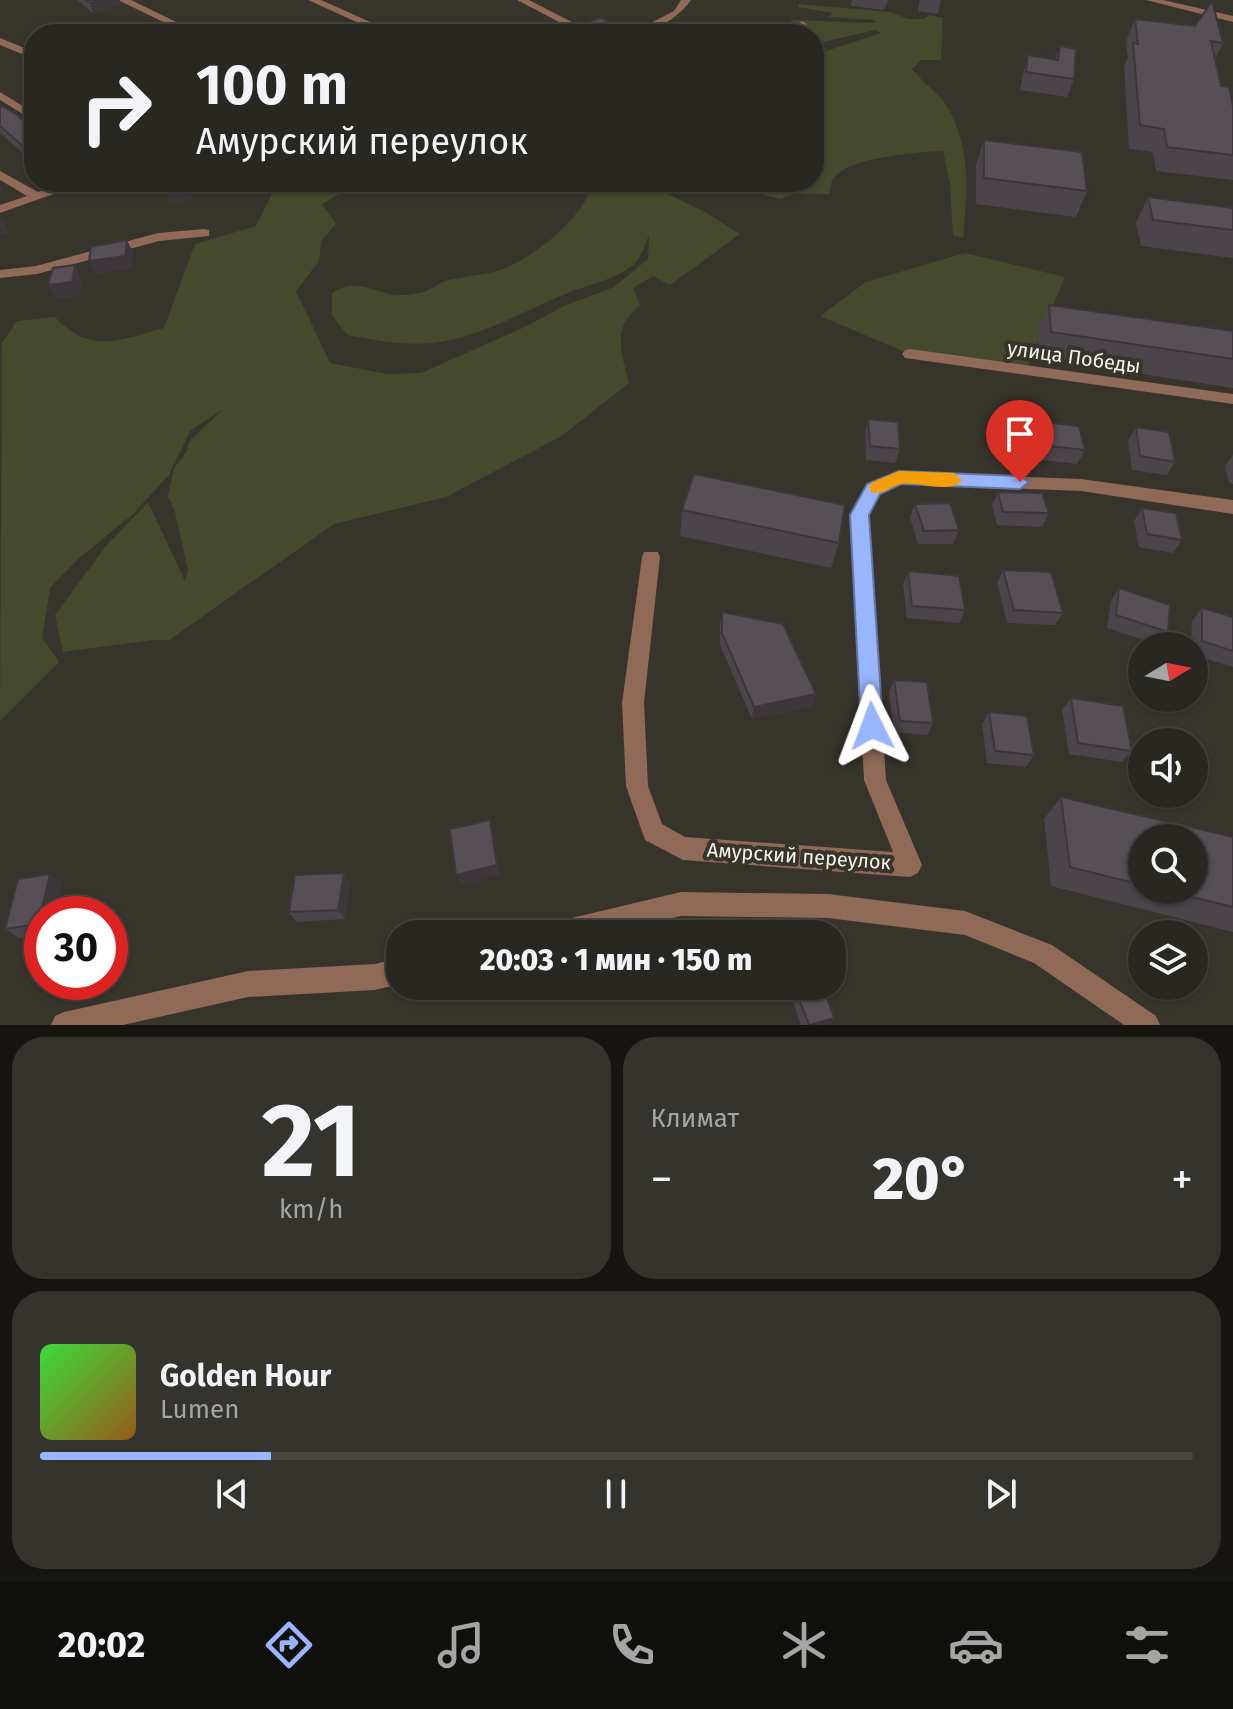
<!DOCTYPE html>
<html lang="ru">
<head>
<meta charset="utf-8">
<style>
  :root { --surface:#292721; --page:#35332e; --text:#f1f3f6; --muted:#a5a5a5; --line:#45443f; --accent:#99b5fd }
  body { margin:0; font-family:"Fira Sans",sans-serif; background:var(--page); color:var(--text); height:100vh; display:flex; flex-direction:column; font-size:30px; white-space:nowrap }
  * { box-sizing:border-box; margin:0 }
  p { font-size:26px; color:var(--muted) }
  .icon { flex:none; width:44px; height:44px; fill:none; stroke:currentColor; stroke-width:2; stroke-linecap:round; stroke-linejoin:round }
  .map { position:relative; height:1025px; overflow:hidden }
  .details { display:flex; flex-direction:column; gap:12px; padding:12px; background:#171512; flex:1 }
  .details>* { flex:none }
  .hud { position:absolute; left:24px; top:24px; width:800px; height:168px; border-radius:32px; box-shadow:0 2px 6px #0004,0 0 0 2px var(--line); background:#292721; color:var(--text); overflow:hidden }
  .needle { width:52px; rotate:80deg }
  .fabs { position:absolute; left:1128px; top:632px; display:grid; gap:16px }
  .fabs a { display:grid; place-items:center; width:80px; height:80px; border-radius:50%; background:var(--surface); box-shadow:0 2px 6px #0004,0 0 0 2px var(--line); font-size:40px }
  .speed { position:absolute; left:24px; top:896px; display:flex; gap:16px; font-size:40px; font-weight:700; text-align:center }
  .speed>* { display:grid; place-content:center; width:104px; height:104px; border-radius:50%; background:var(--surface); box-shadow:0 2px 6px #0004,0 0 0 2px var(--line); line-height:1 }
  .speed .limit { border:12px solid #d22; background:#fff; color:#111 }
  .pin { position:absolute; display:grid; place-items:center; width:68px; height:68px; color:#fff; margin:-82px -34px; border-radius:50% 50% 50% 0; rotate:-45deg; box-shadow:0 0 8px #0007 }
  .pin .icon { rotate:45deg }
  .me { position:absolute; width:88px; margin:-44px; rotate:357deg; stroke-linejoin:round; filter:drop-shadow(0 0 6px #0008) }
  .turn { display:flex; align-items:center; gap:28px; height:168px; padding:0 40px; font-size:36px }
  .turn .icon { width:104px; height:104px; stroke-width:2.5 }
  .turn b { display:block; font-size:56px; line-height:68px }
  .big { font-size:60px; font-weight:800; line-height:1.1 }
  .details .tile { flex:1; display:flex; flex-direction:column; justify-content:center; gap:12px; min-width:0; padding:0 28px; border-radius:32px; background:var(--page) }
  .details .dial { align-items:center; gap:0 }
  .dial b { font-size:104px; line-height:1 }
  .song { display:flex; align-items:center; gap:24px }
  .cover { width:96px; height:96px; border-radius:12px; background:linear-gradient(135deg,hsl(120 70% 55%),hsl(30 70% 35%)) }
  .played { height:8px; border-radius:4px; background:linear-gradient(90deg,var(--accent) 20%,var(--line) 20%) }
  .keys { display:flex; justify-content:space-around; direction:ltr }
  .heat { display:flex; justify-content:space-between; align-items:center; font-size:44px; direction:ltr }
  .details .tiles { flex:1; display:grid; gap:12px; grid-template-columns:1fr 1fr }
  .tile:last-child { grid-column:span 2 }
  .trip { position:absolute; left:386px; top:920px; width:460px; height:80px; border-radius:32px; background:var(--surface); box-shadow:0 2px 6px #0004,0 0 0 2px var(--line); font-weight:800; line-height:80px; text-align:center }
  .tabs { display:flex; height:128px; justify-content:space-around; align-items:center; background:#10100d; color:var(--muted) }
  .tabs .icon { width:56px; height:56px }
  .tabs .current { color:var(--accent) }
  .tabs b { font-size:36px; color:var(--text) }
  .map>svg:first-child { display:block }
  .green { fill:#454a2c }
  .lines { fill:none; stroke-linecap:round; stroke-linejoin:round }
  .street { fill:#906957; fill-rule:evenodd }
  .wall { fill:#4b444a; fill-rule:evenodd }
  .shaded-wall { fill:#3d373c }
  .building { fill:#574f56; stroke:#3d373c; stroke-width:2 }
  .route { fill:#99b5fd; stroke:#6376a4; stroke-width:2 }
  .slow { fill:#f59e0b }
  .labels { text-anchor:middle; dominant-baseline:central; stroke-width:8; stroke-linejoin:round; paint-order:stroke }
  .street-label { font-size:20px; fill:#f4f2ec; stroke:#37342c }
</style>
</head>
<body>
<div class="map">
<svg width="1233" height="1025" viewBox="0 0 1233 1025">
  <rect width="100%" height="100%" fill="#37342c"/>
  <!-- green -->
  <path class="green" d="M799,4L890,12L908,19H924L929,15L943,18L941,60H921L912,69C922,82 937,92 946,105C972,147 967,192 963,238L953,235L950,184L943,151C918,152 851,157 834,177C831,181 830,189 829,194H795L781,199L764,195L748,182H814V55L881,33L875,30L814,44V34H788L791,20L876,23L874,20L829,17L833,13L798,7Z
    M278,182L346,184L339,194L322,204L336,224L321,241L319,261L296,291L330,363L387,374L421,373L527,326L564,306L614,287L648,259L649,235C644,246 642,257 632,266C610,282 588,284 565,294C522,312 479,338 432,343C404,346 375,340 347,335L332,315V293C353,278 368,289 390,294C398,296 412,295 420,293C430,291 438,283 448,280C466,276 486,275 503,269C537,255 584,218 593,182H643L703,211L740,234L670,285L653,276L633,288L640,305C611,328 621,350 629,383L560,437L446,497L334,524L169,640H152L63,652L55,615L106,546L148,502L185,581L188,570L175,512L168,496L174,468L186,453L189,442L223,409L190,431L169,475L132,515L78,559L50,588L42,638L59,662L0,721L2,343L17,321L55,317C90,355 120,340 164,328L195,244L256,226Z
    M965,253L1065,277L1026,370L910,354L820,316L866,282Z"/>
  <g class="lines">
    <!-- street -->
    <path class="street" d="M118,0H131L201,34H188Z
      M308,0H321L397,34H383Z
      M517,0H529L595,34H582Z
      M681,0H691C677,19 653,34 629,34L674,11Z
      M1146,0H1163L1233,16V22Z
      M802,21L807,24L804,34H794L797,24Z
      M0,38L34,52V59L0,45Z
      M0,92L34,113V121L0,100Z
      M0,171L38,192L69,182H87L0,213V205L27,196L0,180Z
      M204,229L209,230V236L159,241L37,274L0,278V270L36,266L158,233Z
      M910,349L1233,394V404L905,358L902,354L905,350Z
      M899,472L1081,479L1233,500V514L1081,491L901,484L879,494L868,515L886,780L922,865L918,873L910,877L683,860L645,840L626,786L622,703L642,557L644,552H658L660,557L644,703L648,786L662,824L685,837L893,852L864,780L850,515L867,484Z
      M681,892L828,894L965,911L1052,945L1156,1016L1160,1025H1124L1034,963L965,935L828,918L681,916L607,934H543L546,925L555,922Z
      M400,958V984L375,990L248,997L123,1025H51L55,1016L64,1012L248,971L375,964Z"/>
  </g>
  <!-- wall -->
  <path class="wall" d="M77,0H120L121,5L93,13Z
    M852,0H888L884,10L851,6Z
    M920,0H941L938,14L918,11Z
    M1135,19L1223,43L1215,59L1221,86L1233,107V180L1156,171L1153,152L1129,149L1124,66L1128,57L1126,41Z
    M590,21L626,34L582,29H592L591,28Z
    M1060,46L1074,79L1067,97L1020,90L1023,74L1028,55L1055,59Z
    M0,105L34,129V163L0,133Z
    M984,140L1087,191L1076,217L976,204V165Z
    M1148,197L1233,208V258L1141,246L1136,223Z
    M1049,305L1233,331V388L1039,358L1038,331Z
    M868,419L900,449L895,463L866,460L865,432Z
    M1019,419L1085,450L1077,464L1017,457L1013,433Z
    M1136,427L1175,462L1167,475L1132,470L1128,441Z
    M1233,455V484L1229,483L1225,466Z
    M998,492L1049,513L1042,527L997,525L992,505Z
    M915,504L959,530L953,544H918L910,517Z
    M1142,508L1182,540L1173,553L1139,547L1134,521Z
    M682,510L839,543L831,568L680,536Z
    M1003,570L1063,613L1055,625L1007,623L997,583Z
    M908,571L965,610L959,623L907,618L903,584Z
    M1119,588L1168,632L1158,645L1107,628L1111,601Z
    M1202,608L1233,617V667L1194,655V646H1191L1192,621Z
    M722,612L816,694L812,706L752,719L720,645V625Z
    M894,680L933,723L927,735L894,732L889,692Z
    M1071,698L1132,751L1122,762L1069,754L1062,710Z
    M989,712L1034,755L1026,767L987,763L982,724Z
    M1061,797L1233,837V932L1051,886L1044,819ZM1142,838L1194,890H1142Z
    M50,874L62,884L55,914H42V934L19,938L5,929Z
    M350,883L345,919L296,922L289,912Z
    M795,988L829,1025H801L791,996Z"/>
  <!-- shaded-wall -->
  <path class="shaded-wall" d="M102,0H120L121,5L93,13L90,3Z
    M187,182H192V199L171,203L165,190Z
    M0,214L10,233L0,236Z
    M127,240L133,253L131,269L95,274L89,261Z
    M75,265L82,279L79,296L55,299L48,285Z
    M816,694L812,706L752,719L754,707Z
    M490,820L500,875L460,885L456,875Z
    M344,873L350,883L345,919L338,910Z
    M50,874L62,884L55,914H42V926L38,924Z
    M834,1018L829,1025H809Z"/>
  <!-- building -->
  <path class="building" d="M86,0H102L90,3Z
    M1212,1L1223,43L1211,41L1221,86L1229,87L1233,107V155L1167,147L1164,129L1140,125L1133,43L1138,44L1135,19L1195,26Z
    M602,18L626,34H541L573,25L582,29H595L598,26L590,21Z
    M400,29L409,34H385Z
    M1060,46L1076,49L1074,79L1026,72L1028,55L1058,60Z
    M0,105L16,114L34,129V156L0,126Z
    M984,140L1082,152L1087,191L984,178Z
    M166,182H187V186L165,190Z
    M1148,197L1233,208V230L1153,220Z
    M127,240L125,256L89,261L91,247Z
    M75,265L72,282L48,285L53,268Z
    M1049,305L1233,331V359L1051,332Z
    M868,419L898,422L900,449L870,446Z
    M1019,419L1079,426L1085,450L1023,443Z
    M1136,427L1169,432L1175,462L1140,456Z
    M694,474L845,505L839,543L682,510Z
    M998,492L1042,493L1049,513L1003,512Z
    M950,503L959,530L924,531L915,504Z
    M1142,508L1176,513L1182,540L1147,534Z
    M1003,570L1051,572L1063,613L1014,610Z
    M908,571L959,576L965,610L912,606Z
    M1119,588L1170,605L1168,632L1116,615Z
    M1202,608L1233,617V651L1202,641Z
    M722,612L783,624L816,694L754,707L722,633Z
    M894,680L927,682L933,723L900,721Z
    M1071,698L1123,706L1132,751L1078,743Z
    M989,712L1027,716L1034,755L995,751Z
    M1061,797L1233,837V907L1164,890H1194V838H1142V885L1070,867Z
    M490,820L497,865L456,875L450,829Z
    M344,873L338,910L289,912L295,875Z
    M50,874L38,924L5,929L18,879Z
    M802,986H823L834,1018L809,1025L795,988Z"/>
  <!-- route -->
  <path class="route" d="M899,471L1020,476L1029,482L1020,489L901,484L880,494L869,515L883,726L880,733L872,736L864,733L861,726L850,515L867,484Z"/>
  <!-- slow -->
  <path class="slow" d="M899,471L954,473L962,480C951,495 918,481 901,484C890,486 884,496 871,492L869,487L871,483Z"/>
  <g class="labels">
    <!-- street labels -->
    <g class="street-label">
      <text transform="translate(1074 357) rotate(8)">улица Победы</text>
      <text transform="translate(799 856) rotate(4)">Амурский переулок</text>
    </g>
  </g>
</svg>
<div class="fabs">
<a><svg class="needle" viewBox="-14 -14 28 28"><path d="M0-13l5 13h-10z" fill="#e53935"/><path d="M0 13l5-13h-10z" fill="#a5a5a5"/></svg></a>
<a><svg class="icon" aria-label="sound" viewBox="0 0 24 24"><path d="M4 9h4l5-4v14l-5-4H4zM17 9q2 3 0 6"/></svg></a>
<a><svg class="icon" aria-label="search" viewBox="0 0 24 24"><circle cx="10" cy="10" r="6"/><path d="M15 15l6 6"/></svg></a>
<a><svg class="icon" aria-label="layers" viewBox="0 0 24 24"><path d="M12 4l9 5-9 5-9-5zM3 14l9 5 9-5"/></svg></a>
</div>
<div class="speed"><div class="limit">30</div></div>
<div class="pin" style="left:1020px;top:482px;background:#d93025"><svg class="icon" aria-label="arrive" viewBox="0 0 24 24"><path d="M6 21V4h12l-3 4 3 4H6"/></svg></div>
<svg class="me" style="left:872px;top:726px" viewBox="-20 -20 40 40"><path d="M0-17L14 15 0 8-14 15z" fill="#99b5fd" stroke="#fff" stroke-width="4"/></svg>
<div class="trip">20:03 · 1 мин · 150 m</div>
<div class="hud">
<div class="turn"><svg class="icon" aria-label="right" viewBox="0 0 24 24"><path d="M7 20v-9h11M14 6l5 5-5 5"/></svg><div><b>100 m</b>Амурский переулок</div></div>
</div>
</div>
<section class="details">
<div class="tiles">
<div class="tile dial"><b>21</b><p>km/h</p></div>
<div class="tile"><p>Климат</p>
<div class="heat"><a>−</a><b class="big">20°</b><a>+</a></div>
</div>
<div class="tile">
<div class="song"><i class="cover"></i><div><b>Golden Hour</b><p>Lumen</p></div></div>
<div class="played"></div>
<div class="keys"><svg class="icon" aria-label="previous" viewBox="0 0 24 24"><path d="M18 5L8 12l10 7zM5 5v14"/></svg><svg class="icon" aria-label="pause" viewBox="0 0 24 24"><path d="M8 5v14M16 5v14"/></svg><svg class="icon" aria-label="next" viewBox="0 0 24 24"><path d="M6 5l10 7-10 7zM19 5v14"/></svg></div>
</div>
</div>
</section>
<nav class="tabs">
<b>20:02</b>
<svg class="icon current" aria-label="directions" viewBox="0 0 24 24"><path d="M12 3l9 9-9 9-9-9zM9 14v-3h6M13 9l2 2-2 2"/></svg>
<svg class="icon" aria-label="music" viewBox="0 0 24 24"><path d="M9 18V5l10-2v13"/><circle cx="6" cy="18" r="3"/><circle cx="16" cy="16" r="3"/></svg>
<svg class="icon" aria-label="phone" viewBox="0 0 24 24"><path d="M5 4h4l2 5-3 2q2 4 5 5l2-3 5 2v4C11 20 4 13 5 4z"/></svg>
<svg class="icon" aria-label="climate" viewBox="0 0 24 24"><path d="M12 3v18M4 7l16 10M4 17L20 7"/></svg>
<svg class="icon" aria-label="car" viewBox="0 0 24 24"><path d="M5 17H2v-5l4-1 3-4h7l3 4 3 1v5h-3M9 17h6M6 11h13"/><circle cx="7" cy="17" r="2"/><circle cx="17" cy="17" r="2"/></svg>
<svg class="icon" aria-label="filters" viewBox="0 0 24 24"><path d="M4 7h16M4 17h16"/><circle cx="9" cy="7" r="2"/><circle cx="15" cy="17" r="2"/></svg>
</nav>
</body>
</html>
